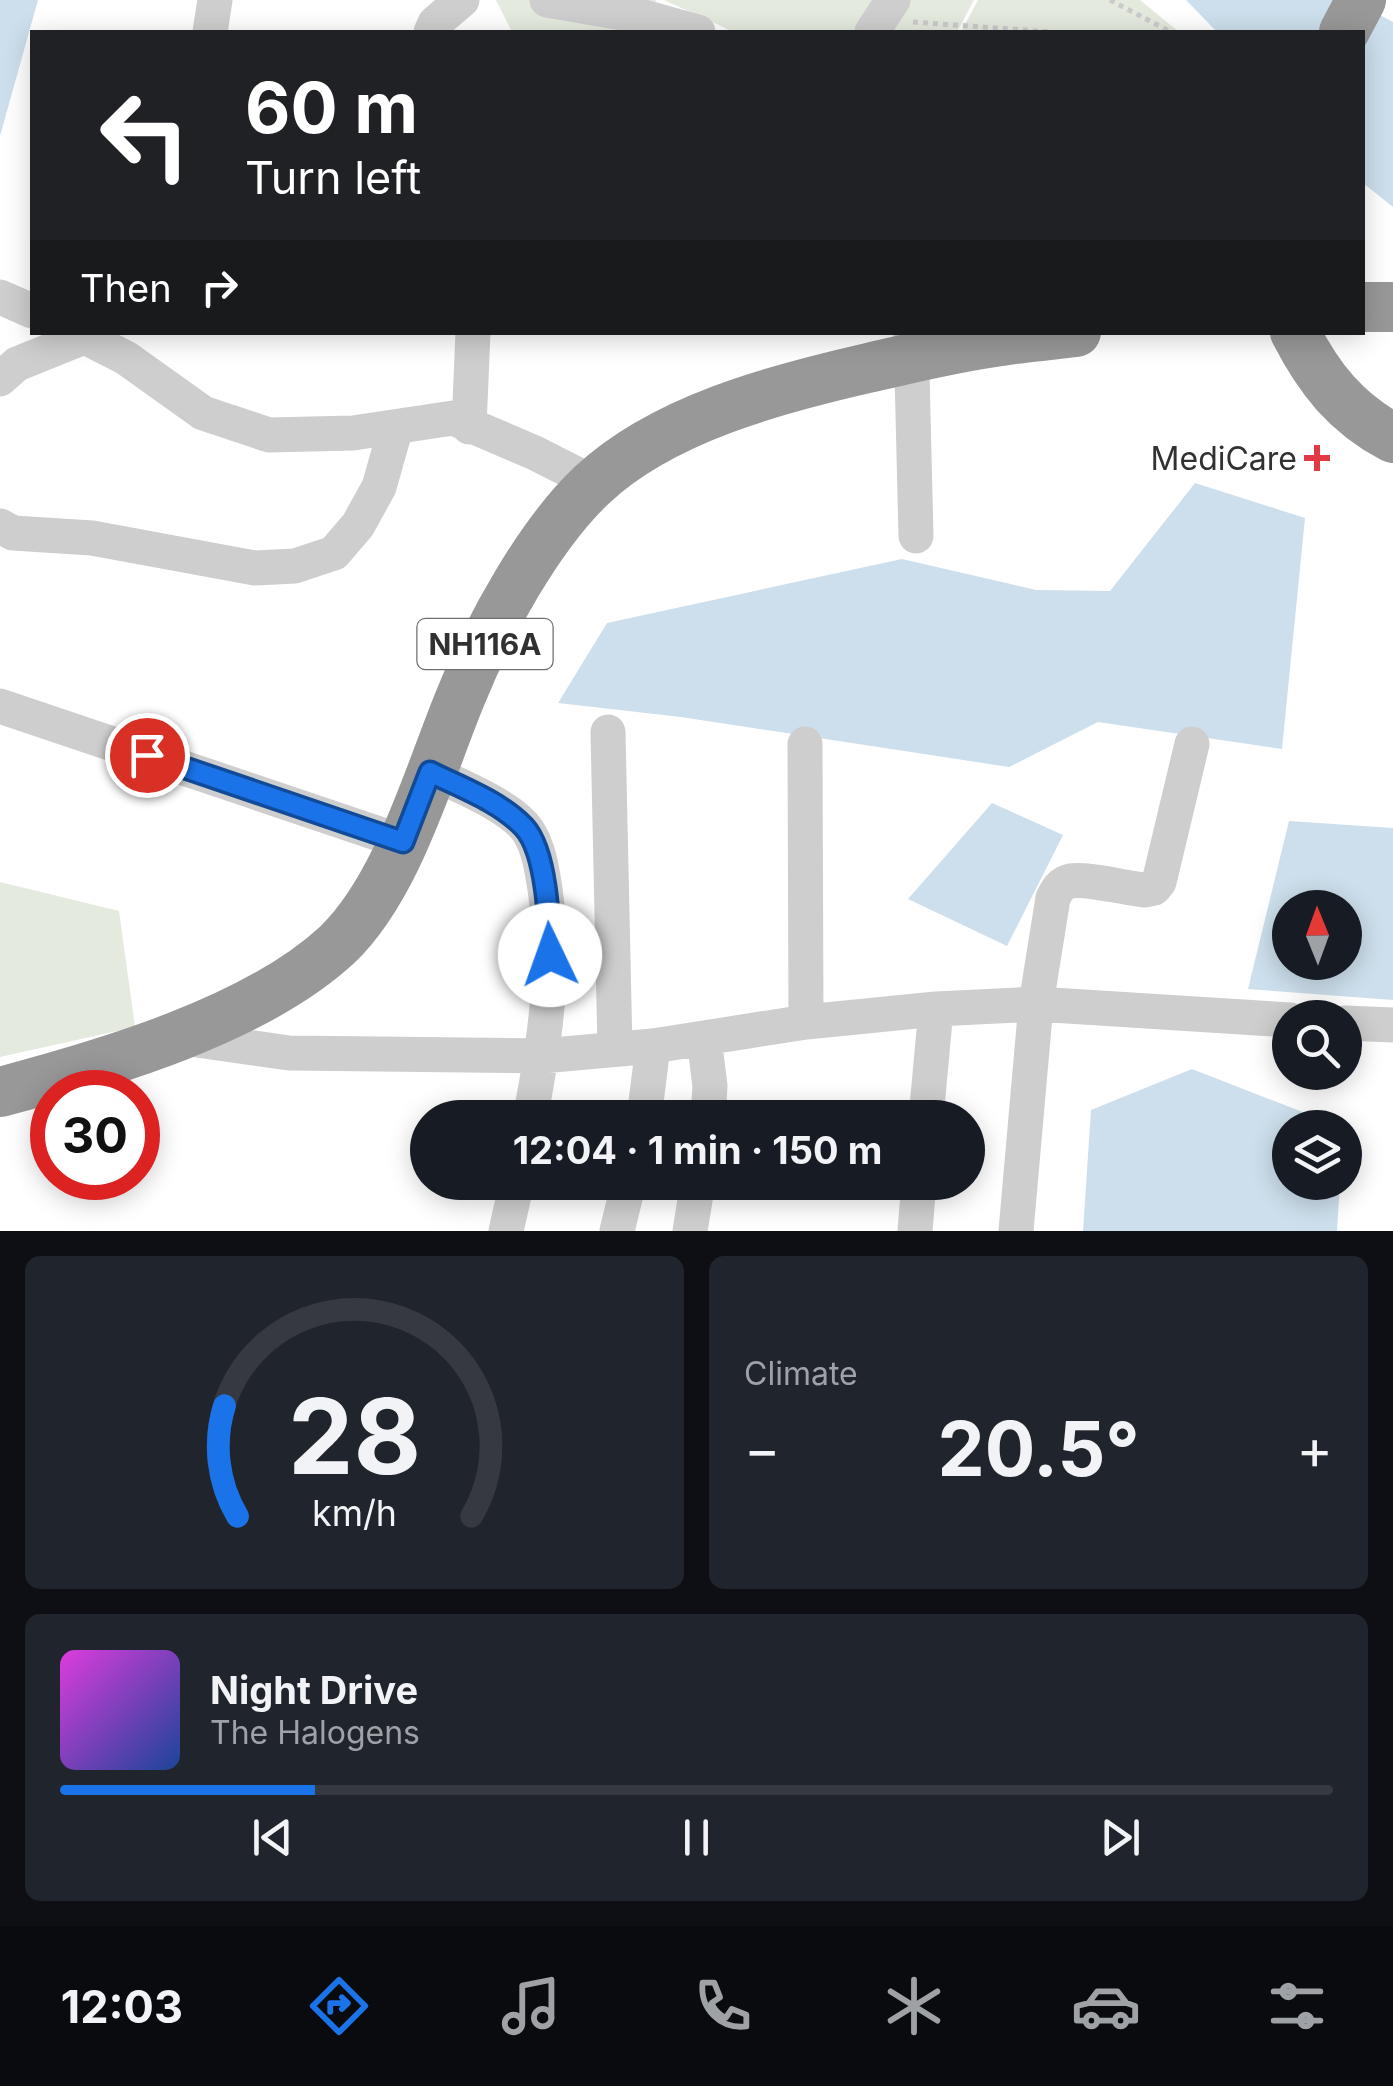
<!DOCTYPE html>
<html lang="en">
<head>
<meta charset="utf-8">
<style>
  :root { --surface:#171b24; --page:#20242c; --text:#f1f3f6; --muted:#9ea1a6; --line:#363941; --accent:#1a73e8 }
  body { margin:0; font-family:Inter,sans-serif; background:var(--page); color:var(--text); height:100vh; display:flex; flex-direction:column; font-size:38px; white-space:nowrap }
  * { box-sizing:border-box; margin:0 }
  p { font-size:32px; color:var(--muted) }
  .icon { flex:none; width:55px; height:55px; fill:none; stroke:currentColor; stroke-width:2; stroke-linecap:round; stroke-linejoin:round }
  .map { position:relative; height:1231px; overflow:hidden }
  .panel { display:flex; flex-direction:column; gap:25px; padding:25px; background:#0d0f14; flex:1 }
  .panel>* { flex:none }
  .banner { position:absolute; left:30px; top:30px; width:1335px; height:305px; border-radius:0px; box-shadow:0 5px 25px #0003; background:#202124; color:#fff; overflow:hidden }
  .needle { width:65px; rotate:359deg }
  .controls { position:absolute; left:1272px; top:890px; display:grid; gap:20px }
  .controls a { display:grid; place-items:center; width:90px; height:90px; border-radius:50%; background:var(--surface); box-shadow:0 5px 25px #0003; font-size:50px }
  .speed { position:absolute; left:30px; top:1070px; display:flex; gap:20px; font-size:50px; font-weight:700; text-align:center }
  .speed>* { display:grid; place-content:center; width:130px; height:130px; border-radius:50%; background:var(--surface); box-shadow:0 5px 25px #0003; line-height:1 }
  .speed .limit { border:15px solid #d22; background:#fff; color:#111 }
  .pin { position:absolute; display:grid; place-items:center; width:85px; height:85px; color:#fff; margin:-42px; border:5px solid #fff; border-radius:50%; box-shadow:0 2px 10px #0007 }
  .me { position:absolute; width:110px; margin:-55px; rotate:357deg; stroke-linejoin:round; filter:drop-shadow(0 0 8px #0008) }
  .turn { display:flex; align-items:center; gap:35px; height:210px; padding:0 50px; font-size:45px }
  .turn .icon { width:130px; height:130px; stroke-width:2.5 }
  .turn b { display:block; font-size:70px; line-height:85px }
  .then { display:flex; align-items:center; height:95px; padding:0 50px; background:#0003; gap:20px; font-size:38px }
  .big { font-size:75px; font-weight:700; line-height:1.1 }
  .panel .widget { flex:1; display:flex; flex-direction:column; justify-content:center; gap:15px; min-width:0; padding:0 35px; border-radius:15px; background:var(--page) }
  .panel .dial { align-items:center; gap:0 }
  .dial svg { height:260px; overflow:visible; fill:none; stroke:var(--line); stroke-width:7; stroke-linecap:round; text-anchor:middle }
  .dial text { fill:var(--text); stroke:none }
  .song { display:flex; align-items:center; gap:30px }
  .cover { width:120px; height:120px; border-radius:15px; background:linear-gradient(135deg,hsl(300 70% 55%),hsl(220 70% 35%)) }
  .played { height:10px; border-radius:5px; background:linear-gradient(90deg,var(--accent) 20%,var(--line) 20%) }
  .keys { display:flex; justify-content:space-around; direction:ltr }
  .heat { display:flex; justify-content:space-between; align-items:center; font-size:55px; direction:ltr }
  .panel .tiles { flex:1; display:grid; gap:25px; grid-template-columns:1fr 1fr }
  .widget:last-child { grid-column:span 2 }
  .trip { position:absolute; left:410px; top:1100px; width:575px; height:100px; border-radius:50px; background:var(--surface); box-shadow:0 5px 25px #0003; font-weight:700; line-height:100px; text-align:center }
  .menu { display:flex; height:160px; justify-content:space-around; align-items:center; background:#090b0e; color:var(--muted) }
  .menu .icon { width:70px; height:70px }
  .menu .on { color:var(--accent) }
  .menu b { font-size:45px; color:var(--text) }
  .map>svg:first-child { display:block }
  .green { fill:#e4eadd }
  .water { fill:#cddfec; fill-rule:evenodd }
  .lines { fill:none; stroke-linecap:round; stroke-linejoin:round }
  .path { stroke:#cbcbcb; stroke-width:5; stroke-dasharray:5 5; stroke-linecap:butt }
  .minor { stroke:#cecece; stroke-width:35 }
  .highway { stroke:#989898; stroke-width:50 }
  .route-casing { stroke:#114b97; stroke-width:25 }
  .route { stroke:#1a73e8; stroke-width:18 }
  .poi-dot { fill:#e03a45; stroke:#fff; stroke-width:4 }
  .labels { text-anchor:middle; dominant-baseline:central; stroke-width:10; stroke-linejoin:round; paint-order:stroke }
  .shield { fill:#fff; stroke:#6f6f6f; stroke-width:2.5 }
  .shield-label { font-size:30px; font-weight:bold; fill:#313131 }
  .poi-label { font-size:32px; fill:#313131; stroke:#fff; text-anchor:end }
</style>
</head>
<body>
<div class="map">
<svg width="1393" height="1231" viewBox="0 0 1393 1231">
  <rect width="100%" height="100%" fill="#fff"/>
  <!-- green -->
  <path class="green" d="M496,0H656L647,32H512Z
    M664,0H974L957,32H734Z
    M978,0H1140L1179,32H961Z
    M0,882L119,911L135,1027L0,1057Z"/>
  <!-- water -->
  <path class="water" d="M0,0H38L0,136Z
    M1186,0H1352L1393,22V207L1363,183L1362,32H1217Z
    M1195,483L1305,518L1282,749L1098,722L1009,767L681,717L558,703L607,623L902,559L1036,590L1110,591Z
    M992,803L1063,835L1007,946L908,899Z
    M1289,821L1393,828V1000L1248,989ZM1290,908H1345V962H1290Z
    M1192,1069L1341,1127L1290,1128V1182L1340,1183L1337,1231H1083L1091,1110Z"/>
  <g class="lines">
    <!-- path -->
    <path class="path" d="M1110,0L1171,32
      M913,22L1051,32"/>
    <!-- minor -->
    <path class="minor" d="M547,0L640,16L698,32
      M210,32L215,0
      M431,32L435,23L462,0
      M872,32L893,0
      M0,297L32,311
      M75,332L126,358L203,413L269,435L353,433L453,418L535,453L594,483
      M911,332L916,536
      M0,379L17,364L84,337
      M469,427L473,332
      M0,526L13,533L92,538L255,568L295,566L334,553L358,525L379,487L396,427
      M0,706L403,842
      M608,732L615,1049
      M805,744L806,1022
      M430,772C458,785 511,806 528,831C539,848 542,870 545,889C556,967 545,1042 530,1118
      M1345,1023L1393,1025
      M176,1037L289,1053L542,1056L653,1046L806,1022L936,1009L1036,1004L1290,1020
      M704,1038L710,1086L708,1118
      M644,1118L653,1046
      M926,1118L936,1009
      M506,1231L517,1182
      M617,1231L629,1182
      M690,1231L698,1182
      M915,1231L919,1182
      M1016,1231L1036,1004L1053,898C1057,890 1061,883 1070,881C1086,878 1126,888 1144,890L1154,888L1159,882L1192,744"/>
    <!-- highway -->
    <path class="highway" d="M1344,32L1361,0
      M1362,307H1393
      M1295,332C1319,379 1346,413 1393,438
      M0,1092C106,1064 256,1020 337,945C398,887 429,773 461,696C488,628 539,535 592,485C662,419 776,389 868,368C912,358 956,347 1001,341C1026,337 1051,335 1076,332"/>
  </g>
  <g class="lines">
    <defs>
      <path id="route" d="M147,755L403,842L430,772C462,788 499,801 524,827C547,852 549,922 550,955"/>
    </defs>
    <!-- route casing -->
    <use href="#route" class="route-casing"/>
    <!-- route -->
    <use href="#route" class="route"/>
  </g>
  <!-- markers -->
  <path class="poi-dot" d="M1312 443h10v10h10v10h-10v10h-10v-10h-10v-10h10z"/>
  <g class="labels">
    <!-- shield labels -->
    <rect class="shield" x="417.5" y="619" width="135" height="50" rx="8"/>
    <g class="shield-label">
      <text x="485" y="644">NH116A</text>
    </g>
    <!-- poi labels -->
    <g class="poi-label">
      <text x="1297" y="458">MediCare</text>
    </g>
  </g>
</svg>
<div class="controls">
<a><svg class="needle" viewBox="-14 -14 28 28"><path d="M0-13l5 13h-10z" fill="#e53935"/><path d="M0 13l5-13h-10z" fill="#9ea1a6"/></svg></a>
<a><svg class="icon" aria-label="search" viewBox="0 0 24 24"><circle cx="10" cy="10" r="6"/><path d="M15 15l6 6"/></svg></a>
<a><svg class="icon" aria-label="layers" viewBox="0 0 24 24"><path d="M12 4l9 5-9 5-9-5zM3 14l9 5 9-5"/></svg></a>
</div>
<div class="speed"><div class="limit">30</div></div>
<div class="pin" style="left:147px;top:755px;background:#d93025"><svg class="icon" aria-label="arrive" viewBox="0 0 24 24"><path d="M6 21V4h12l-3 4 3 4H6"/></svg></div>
<svg class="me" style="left:550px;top:955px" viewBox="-20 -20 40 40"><circle r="19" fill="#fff"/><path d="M0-13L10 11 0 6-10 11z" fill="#1a73e8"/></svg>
<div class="trip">12:04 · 1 min · 150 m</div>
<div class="banner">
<div class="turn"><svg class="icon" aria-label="left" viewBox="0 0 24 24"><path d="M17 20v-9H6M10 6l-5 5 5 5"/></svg><div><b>60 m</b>Turn left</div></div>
<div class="then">Then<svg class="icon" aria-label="right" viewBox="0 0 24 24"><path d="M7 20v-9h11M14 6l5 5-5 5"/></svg></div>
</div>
</div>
<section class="panel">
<div class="tiles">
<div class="widget dial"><svg viewBox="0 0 100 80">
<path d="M14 69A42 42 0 1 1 86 69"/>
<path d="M14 69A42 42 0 0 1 10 35" stroke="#1a73e8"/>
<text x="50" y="56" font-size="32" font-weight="700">28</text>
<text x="50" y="72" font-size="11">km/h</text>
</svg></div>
<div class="widget"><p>Climate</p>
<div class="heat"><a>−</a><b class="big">20.5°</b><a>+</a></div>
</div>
<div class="widget">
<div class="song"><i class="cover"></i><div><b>Night Drive</b><p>The Halogens</p></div></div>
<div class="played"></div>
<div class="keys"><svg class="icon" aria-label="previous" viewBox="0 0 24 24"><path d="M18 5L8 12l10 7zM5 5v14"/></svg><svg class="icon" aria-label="pause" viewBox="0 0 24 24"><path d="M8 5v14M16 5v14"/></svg><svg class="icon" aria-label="next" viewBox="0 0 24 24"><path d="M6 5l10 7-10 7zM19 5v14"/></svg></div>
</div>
</div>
</section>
<nav class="menu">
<b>12:03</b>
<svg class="icon on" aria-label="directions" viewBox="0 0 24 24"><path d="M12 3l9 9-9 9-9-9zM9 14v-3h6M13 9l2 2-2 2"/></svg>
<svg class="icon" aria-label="music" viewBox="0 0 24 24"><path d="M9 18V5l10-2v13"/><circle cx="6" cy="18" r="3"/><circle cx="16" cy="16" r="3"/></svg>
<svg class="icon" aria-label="phone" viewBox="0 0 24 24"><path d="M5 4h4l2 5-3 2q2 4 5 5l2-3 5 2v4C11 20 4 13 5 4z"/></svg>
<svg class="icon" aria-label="climate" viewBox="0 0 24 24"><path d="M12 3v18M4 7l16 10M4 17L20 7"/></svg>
<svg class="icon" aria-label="car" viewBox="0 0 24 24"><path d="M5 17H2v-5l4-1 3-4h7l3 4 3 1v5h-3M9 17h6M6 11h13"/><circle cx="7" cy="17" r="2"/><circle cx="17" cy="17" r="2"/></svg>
<svg class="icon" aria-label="filters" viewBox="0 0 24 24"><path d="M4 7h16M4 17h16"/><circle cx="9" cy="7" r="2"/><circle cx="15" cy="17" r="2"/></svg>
</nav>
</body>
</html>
